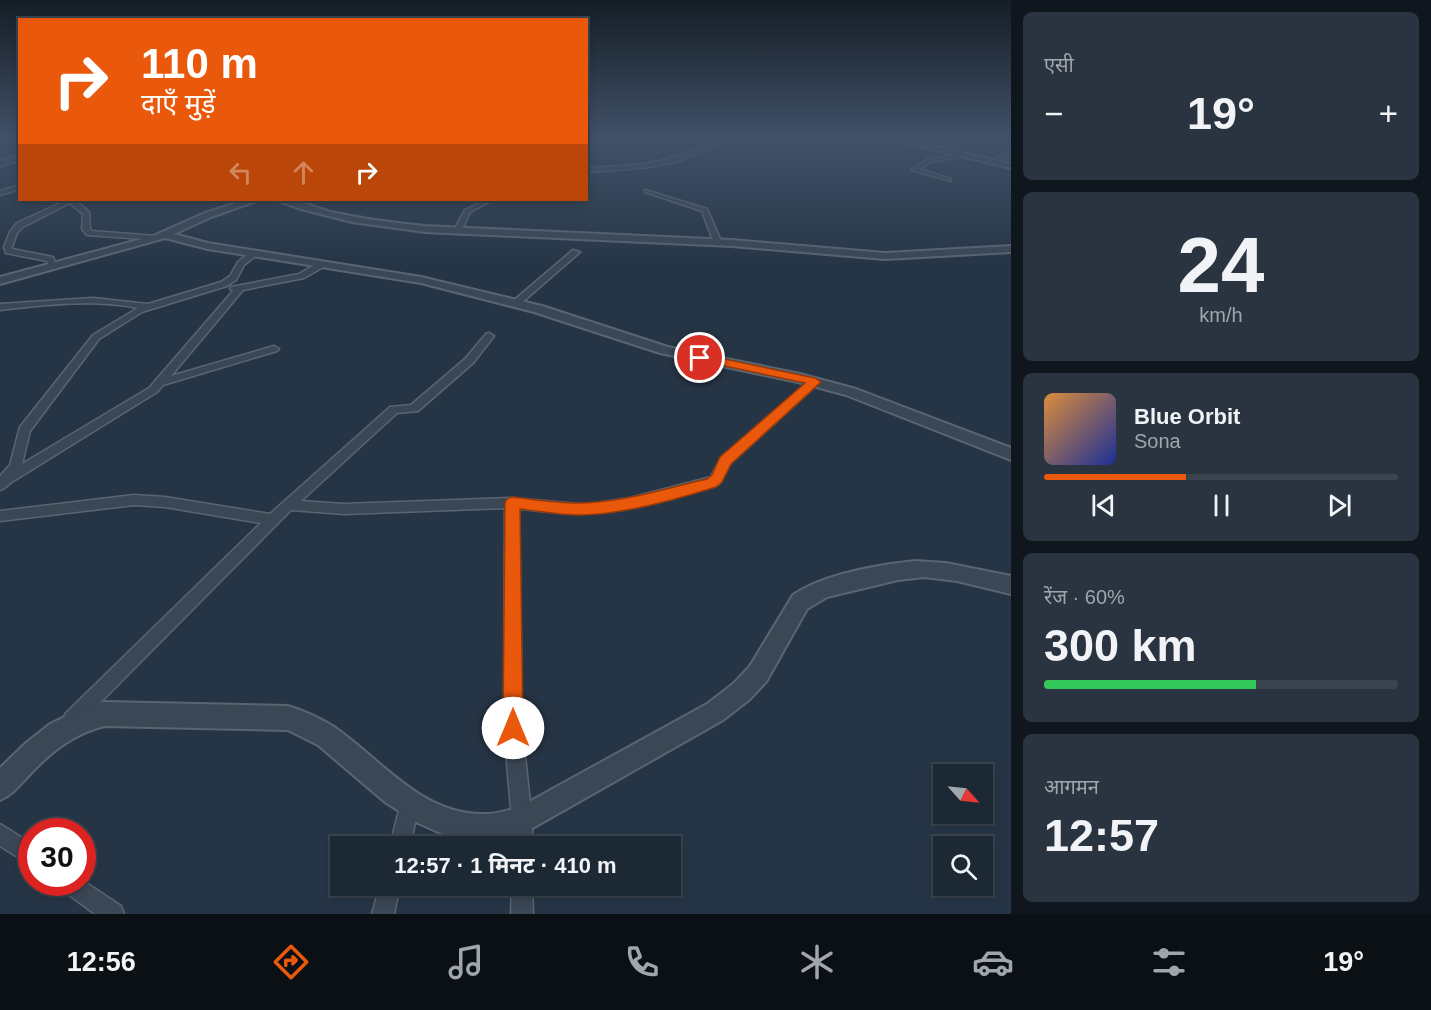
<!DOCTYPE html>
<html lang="hi">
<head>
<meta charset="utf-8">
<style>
  :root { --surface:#1c2834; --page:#293440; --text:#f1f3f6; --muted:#a0a6ac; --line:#3a444f; --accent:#ea580c }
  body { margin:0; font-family:Helvetica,"Noto Sans Devanagari",sans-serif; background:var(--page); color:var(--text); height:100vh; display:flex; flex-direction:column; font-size:22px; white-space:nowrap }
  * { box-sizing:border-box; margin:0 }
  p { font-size:20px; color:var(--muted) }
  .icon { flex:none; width:33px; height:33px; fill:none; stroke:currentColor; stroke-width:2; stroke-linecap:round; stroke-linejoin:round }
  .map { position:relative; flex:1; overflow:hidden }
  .side { display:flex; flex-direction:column; gap:12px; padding:12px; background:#0f161d; width:420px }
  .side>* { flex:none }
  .hud { position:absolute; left:18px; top:18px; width:570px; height:183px; border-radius:0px; box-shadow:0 3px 9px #0003,0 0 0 2px var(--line); background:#ea580c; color:#fff; overflow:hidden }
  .needle { width:39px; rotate:117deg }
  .fabs { position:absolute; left:933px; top:764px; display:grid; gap:12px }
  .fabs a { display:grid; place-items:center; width:60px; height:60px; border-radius:0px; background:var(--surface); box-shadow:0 3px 9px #0003,0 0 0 2px var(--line); font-size:30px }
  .speed { position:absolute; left:18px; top:818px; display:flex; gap:12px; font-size:30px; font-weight:700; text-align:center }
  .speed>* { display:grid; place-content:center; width:78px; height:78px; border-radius:50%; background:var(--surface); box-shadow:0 3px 9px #0003,0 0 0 2px var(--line); line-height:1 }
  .speed .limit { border:9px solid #d22; background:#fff; color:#111 }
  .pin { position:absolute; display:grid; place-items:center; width:51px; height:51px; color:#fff; margin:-26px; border:3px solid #fff; border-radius:50%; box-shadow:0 2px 6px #0007 }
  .me { position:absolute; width:66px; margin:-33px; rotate:0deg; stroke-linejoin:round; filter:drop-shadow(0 0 4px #0008) }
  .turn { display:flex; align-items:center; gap:21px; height:126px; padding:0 24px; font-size:27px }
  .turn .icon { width:78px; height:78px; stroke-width:2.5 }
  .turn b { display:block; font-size:42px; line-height:51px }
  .lanes { display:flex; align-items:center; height:57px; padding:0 24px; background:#0003; justify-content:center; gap:30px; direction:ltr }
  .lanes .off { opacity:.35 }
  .big { font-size:45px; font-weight:700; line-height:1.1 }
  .side .card { flex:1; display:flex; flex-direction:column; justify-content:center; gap:9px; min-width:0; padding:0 21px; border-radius:9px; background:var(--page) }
  .side .dial { align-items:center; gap:0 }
  .dial b { font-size:78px; line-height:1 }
  .song { display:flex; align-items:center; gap:18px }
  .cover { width:72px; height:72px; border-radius:9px; background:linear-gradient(135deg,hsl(30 70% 55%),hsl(230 70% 35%)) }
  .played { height:6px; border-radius:3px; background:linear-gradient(90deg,var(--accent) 40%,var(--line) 40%) }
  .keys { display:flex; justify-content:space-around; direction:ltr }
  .heat { display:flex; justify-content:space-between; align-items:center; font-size:33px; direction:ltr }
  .charge { height:9px; border-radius:4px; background:linear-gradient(90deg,#34c759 60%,var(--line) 0) }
  .trip { position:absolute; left:330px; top:836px; width:351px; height:60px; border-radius:0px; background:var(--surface); box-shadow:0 3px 9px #0003,0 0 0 2px var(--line); font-weight:700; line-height:60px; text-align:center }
  .tabs { display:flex; height:96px; justify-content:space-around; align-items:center; background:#0b1015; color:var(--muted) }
  .tabs .icon { width:42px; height:42px }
  .tabs .current { color:var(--accent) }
  .tabs b { font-size:27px; color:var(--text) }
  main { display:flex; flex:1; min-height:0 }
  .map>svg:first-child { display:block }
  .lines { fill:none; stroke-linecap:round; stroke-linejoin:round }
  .minor-casing { stroke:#596572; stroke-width:3 }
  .tertiary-casing { stroke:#596572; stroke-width:4 }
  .minor { fill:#3b4755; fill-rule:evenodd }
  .tertiary { fill:#3b4755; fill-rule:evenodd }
  .route { fill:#ea580c; stroke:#983908; stroke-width:1.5 }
</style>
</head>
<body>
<main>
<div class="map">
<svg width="1011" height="914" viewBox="0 0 1011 914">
  <rect width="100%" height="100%" fill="#263546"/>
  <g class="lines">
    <defs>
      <path id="minor" d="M718,137H725C686,169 634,169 586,172V168C633,166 678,164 718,137Z
        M961,137H968L945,151L940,150Z
        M1011,151V155L995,163L990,162Z
        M963,153L965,156L930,162L919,169L951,179V181L911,170L926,160Z
        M20,185V189L0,195V191Z
        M645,190L707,209L722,243L721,245L714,243L702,211L645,192Z
        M67,200H75L89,212L90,229L92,231L157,236L161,238L157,240L87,235L82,229L83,214L70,203L23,227L17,233L12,247V249L53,257L57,267L56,269H50L47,261L6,253L4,247L10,232L17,223Z
        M486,200H493L470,212L461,232H455L454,230L465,210Z
        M573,250L580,252L519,305H513V301Z
        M252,251L259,253L244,265L236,280L227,286L142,312L99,339L30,431L22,464L149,388L233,291L230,289L231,287L299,274L319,262H325V266L304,278L243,290L171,376L274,346L279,349L277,351L163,385L157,392L15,480C9,482 7,488 0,490V476L10,465L20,427L93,335L138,308C92,299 45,305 0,310V304L93,298L148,304L221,282L230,276L238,262Z
        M489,333L494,336L473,363L418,411L397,413L301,501L344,504L512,498L577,504L597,503L630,498L711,477L721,458L811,380L815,379L820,382L730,464L719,484C676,498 624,514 579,514C559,514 538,510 519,509L522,728L532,821V846H512V821L504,728L505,508L344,514L291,510L78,725L72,728L66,725L63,719L66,713L261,523L165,507L134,505L0,521V511L134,495L165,497L270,514L390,407L411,405L465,359L486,334Z
        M409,795L416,798L419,805L410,846H390L402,798Z
        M0,824L32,844V866L0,846Z
        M82,880L121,906L124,914H95L61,889L58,882H82Z
        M380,885H400L394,914H372Z
        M512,885H532L533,914H511Z"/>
      <path id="tertiary" d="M11,137H20V140L12,139Z
        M880,137H894L1011,164V168Z
        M20,155V160L0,166V161Z
        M246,200H259L211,217L174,234L208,243L421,277L542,306L668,347L800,374L856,389L1011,448V460L846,395L798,382L660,353L534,312L421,283L208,249L165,238L0,284V277L153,236L205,213Z
        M276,200C294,198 314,207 331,212C363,219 394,223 425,226L732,240L885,253L1011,246V252L885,259L732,246L425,232L352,222L301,209Z
        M915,561L946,563L1011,576V594L957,581L924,577L898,580L827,597L807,609L766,682L749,700L723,720L522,834L486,841L465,840L445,835L418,823L385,802L318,745L288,730L104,726C74,734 53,750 32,772C22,782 14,794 0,800V768L26,743L50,724L87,706L104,702L288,706C304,711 320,718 334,727C382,760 423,817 487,814C497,814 508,810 518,808L707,704L733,684L750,666L793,595C824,574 878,565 915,561Z"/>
    </defs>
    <!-- minor casing -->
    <use href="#minor" class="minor-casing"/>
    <!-- tertiary casing -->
    <use href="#tertiary" class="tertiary-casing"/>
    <!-- minor -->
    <use href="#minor" class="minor"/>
    <!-- tertiary -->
    <use href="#tertiary" class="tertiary"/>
  </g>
  <!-- sky -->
  <linearGradient id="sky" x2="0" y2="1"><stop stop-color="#151d26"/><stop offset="0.52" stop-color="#415168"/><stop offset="1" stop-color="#415168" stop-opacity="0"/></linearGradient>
  <rect width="1011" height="265" fill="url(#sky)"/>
  <!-- route -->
  <path class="route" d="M700,354L815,378L821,382L731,464L722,482L716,487C674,500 625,514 580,515C560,515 540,511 520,509L523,728L520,735L513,737L506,735L503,728L505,503L507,499L512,497C540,500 569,505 597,502C634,499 671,487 707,479L712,475L720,457L805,383L696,360L694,358Z"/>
</svg>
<div class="fabs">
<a><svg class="needle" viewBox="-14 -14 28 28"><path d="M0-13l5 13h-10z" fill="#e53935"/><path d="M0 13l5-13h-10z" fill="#a0a6ac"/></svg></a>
<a><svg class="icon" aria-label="search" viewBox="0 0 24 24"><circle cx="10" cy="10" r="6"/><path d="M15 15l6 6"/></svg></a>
</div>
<div class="speed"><div class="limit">30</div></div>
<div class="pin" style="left:700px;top:358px;background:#d93025"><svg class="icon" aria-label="arrive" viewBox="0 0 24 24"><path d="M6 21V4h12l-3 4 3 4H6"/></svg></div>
<svg class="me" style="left:513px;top:728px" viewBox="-20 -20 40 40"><circle r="19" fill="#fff"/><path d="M0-13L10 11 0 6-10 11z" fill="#ea580c"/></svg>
<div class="trip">12:57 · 1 मिनट · 410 m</div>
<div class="hud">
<div class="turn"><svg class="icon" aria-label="right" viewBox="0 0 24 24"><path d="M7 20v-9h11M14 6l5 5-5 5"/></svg><div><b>110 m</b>दाएँ मुड़ें</div></div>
<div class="lanes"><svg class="icon off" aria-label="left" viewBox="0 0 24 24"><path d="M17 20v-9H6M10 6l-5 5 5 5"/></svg><svg class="icon off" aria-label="ahead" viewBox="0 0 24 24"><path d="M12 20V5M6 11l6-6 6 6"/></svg><svg class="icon" aria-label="right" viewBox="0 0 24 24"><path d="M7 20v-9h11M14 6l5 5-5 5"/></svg></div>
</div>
</div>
<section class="side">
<div class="card"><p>एसी</p>
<div class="heat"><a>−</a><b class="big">19°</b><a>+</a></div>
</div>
<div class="card dial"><b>24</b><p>km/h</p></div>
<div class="card">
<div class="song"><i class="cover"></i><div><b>Blue Orbit</b><p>Sona</p></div></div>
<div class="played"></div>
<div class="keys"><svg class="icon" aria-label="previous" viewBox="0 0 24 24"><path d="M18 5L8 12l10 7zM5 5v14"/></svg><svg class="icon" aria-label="pause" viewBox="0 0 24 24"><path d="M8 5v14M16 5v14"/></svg><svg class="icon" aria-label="next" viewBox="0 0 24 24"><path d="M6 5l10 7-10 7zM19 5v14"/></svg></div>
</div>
<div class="card"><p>रेंज · 60%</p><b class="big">300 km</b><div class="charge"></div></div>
<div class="card"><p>आगमन</p><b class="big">12:57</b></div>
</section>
</main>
<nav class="tabs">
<b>12:56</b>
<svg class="icon current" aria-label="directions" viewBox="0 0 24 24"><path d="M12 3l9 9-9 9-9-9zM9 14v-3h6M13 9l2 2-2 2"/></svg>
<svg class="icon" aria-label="music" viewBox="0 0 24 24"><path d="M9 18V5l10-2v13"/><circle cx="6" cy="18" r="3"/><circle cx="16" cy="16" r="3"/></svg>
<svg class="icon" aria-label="phone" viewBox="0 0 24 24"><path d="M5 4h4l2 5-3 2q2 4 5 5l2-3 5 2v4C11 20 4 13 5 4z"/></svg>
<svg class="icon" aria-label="climate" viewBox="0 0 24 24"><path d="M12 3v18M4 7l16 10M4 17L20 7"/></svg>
<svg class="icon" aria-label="car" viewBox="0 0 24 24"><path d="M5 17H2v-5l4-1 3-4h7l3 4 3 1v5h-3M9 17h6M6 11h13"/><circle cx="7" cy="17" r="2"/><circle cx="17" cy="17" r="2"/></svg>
<svg class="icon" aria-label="filters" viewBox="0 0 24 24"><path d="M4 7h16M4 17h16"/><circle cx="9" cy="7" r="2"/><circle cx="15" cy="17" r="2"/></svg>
<b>19°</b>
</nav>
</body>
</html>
